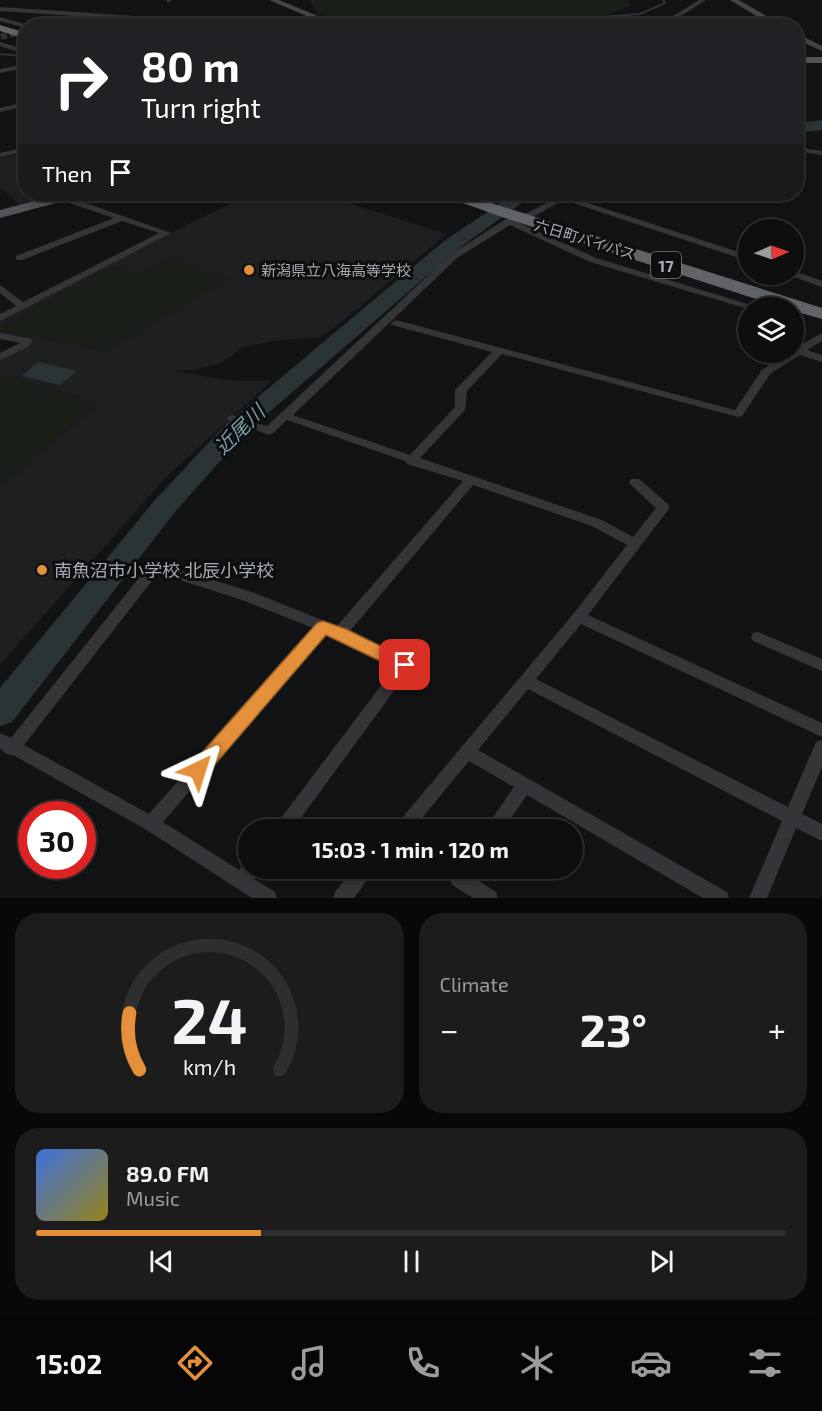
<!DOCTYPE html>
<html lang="en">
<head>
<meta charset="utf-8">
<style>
  :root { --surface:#0e0e0f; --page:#1c1c1d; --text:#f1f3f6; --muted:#9b9c9e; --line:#2e2e2f; --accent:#e48f3a }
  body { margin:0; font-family:"Exo 2","Noto Sans JP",sans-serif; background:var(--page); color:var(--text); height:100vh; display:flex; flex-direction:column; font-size:22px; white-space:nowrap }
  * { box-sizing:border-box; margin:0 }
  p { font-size:20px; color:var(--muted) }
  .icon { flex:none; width:33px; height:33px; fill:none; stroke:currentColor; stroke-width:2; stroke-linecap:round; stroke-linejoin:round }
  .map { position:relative; height:898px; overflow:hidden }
  .side { display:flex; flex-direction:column; gap:15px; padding:15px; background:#080808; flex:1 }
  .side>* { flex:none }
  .banner { position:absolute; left:18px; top:18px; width:786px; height:183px; border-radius:24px; box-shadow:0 3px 9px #0003,0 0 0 2px var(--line); background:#202124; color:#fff; overflow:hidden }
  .needle { width:39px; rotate:88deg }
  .tools { position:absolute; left:738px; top:219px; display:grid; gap:12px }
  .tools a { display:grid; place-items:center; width:66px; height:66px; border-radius:50%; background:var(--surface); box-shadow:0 3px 9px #0003,0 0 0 2px var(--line); font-size:30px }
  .speed { position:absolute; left:18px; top:801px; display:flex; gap:12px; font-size:30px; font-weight:700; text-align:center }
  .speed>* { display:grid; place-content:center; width:78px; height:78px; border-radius:50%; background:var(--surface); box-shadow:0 3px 9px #0003,0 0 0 2px var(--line); line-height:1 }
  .speed .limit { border:9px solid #d22; background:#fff; color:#111 }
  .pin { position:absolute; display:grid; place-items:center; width:51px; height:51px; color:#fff; margin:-26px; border-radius:12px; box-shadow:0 3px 9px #0006 }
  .me { position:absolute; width:66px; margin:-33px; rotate:41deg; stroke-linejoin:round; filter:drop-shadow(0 0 4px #0008) }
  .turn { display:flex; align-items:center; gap:21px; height:126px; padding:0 24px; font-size:27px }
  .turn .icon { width:78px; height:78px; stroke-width:2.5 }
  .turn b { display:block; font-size:42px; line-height:51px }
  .then { display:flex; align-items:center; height:57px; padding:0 24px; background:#0003; gap:12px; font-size:22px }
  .big { font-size:45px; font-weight:700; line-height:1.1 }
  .side .card { flex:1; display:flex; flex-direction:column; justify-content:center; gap:9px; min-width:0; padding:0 21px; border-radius:24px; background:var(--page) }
  .side .dial { align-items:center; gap:0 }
  .dial svg { height:156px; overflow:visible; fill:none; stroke:var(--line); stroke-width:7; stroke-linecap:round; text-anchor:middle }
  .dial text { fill:var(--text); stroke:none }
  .song { display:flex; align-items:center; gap:18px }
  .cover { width:72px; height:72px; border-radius:9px; background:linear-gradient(135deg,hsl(220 70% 55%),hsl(50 70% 35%)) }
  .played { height:6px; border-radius:3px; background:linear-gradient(90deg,var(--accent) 30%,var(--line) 30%) }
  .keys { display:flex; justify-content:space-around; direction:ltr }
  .heat { display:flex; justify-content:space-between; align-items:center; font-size:33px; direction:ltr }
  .side .tiles { flex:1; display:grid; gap:15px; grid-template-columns:1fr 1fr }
  .card:last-child { grid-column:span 2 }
  .trip { position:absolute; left:238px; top:819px; width:345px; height:60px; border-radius:30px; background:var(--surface); box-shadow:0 3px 9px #0003,0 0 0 2px var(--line); font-weight:700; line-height:60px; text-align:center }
  .tab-bar { display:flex; height:96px; justify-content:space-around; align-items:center; background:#060606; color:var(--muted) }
  .tab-bar .icon { width:42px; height:42px }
  .tab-bar .active { color:var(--accent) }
  .tab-bar b { font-size:27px; color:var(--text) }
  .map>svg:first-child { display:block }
  .built { fill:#1e1f21 }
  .green { fill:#191e19 }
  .water { fill:#2a3336 }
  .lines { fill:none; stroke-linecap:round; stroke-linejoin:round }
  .stream { stroke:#2a3336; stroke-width:2 }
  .river { fill:#2a3336; fill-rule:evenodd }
  .street-tunnel { stroke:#2f3234; stroke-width:6; stroke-dasharray:6 3; stroke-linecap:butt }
  .street { fill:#343538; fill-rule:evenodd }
  .secondary { fill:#424448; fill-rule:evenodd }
  .primary { fill:#505357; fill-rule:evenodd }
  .highway { fill:#606469; fill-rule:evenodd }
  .route { fill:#e48f3a; stroke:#945d26; stroke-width:1.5 }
  .poi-dot { fill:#e48f3a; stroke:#0d0e0f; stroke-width:2 }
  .labels { text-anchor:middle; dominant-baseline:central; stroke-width:6; stroke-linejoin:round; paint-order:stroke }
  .far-street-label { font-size:15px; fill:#a5acb3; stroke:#0d0e0f }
  .far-poi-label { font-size:15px; fill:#a5acb3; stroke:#0d0e0f; text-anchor:start }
  .shield { fill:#0d0e0f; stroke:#777d82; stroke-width:1.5 }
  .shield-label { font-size:16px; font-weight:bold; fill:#a5acb3 }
  .poi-label { font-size:18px; fill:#a5acb3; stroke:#0d0e0f; text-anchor:start }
  .water-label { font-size:20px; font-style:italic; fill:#7e9eac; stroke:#0d0e0f }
</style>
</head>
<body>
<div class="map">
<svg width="822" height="898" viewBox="0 0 822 898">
  <rect width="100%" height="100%" fill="#121314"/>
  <!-- built -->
  <path class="built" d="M22,153L25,155L26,194H55L57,195L21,206L0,187V158Z
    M249,194H320L447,234L339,324L320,337L272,341L243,347L221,363L194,370L174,371L228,380L272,381L167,476L0,665V357L27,341L0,336V318Z"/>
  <!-- green -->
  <path class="green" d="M310,0H628L631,6C596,22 538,30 500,25C474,22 449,16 422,16C388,16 350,25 317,14Z
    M172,256L230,279L107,352L0,332V324L114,265L139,273Z
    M0,372L102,403L9,481L0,486Z"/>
  <!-- water -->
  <path class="water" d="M39,362L77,371L60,385L22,376Z"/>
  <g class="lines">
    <!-- stream -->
    <path class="stream" d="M583,26L601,17L640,14L665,3L663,0
      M0,54L23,56"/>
    <!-- river -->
    <path class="river" d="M822,120V130L796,133V123Z
      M514,194H534L458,249L245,433L175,512L12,722L0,726V688L155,500L227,423L444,241Z"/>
    <!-- street-tunnel -->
    <path class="street-tunnel" d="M1,37L20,32"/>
    <!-- street -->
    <path class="street" d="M166,0H172L168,3Z
      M699,0H706L665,26H657Z
      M0,7L210,21C234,20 257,26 280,24C291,23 306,13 316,16L294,24L298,26L210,25L0,11Z
      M0,17L28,25L29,26H26V28L0,21Z
      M0,42L26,50V54L0,46Z
      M26,64V68L0,73V69Z
      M26,102V106L0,112V108Z
      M26,147V151L0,157V153Z
      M796,147L822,151V155L796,151Z
      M549,194H560L748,255V261L564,200L525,221H519V217L557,198Z
      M57,195H63L171,233L0,321V314L16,306L0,293V285L23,302L159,233L122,221L22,260H16V256L114,218L57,199Z
      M514,214L518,217L515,221L596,258L761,308L748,309L590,262L510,225L457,258L293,415L410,455L455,407V390L492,352L392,325L391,323L396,320L735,410L762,370L789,352H794V347H797L822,333V341L807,350L822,355V362L800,355L770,374L742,416L738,417L502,354L467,391L465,410L420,458L602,520L633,537L656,508L631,485L629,482L631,479H639L668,504L669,507L668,510L588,615L822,723V737L581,624L536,679L788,807L816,742L822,740V767L802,814L822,824V841L796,828L767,898H749L782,821L528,689L478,750L727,892L729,898H703L527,795L503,830H484L514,787L469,761L412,830H392L574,613L627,545L592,526L473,485L350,631L410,661L413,665L292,830H272L395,667L326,633L163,822L239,870L245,862L249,860V868H260L254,879L275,892L277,898H252L145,829L13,755L6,754L0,748V733L11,738L150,564L155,562L252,592L337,626L463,481L407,464L405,461L287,420L273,433L269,435L228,420L226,418L232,415L267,426L451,254ZM158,573L242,600L313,628L149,814L24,745Z
      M794,271L822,281V287L791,276L790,274H794Z
      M794,318L798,319L803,329L798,338L794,339Z
      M0,333L31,339L32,341L28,347L0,360V353L20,343L0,339Z
      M758,632L822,659V671L753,641L751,637L753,633Z
      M355,868H376L354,898H333L335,892Z
      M455,868H475L471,876L496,892L498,898H473L452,885L450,879Z"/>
    <!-- secondary -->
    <path class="secondary" d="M269,0H279L342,26H330Z
      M730,0H739L784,26H773Z
      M796,33L822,46V51L796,39Z"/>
    <!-- primary -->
    <path class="primary" d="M796,57H822V63H796Z
      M62,194H80L78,197L0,218V210Z"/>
    <!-- highway -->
    <path class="highway" d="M0,25L26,33V39L0,31Z
      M444,194H463L822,308V319L794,311V308H784L505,218L446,197Z"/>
  </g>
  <!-- route -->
  <path class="route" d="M323,621L346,629L411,661L414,665L411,670L405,672L399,670L326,635L205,776L198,778L191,776L188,770L191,765L317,623Z"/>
  <!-- markers -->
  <g class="poi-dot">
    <circle cx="249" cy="270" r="6"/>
    <circle cx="42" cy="570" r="6"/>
  </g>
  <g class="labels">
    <!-- far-street labels -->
    <g class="far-street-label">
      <text transform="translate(585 239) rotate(17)">六日町バイパス</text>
    </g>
    <!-- far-poi labels -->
    <g class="far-poi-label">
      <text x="261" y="270">新潟県立八海高等学校</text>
    </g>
    <!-- shield labels -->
    <rect class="shield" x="651" y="252" width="30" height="26" rx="4.5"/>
    <g class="shield-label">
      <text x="666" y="265">17</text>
    </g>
    <!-- poi labels -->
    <g class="poi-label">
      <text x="54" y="570">南魚沼市小学校 北辰小学校</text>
    </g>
    <!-- water labels -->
    <g class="water-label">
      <text transform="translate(239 429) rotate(-44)">近尾川</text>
    </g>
  </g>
</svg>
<div class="tools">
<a><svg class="needle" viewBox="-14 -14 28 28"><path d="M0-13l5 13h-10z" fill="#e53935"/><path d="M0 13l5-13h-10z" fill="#9b9c9e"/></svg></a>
<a><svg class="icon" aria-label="layers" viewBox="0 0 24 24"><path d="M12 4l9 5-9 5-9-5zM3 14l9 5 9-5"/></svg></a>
</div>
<div class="speed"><div class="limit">30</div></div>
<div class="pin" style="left:405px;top:665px;background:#d93025"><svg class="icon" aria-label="arrive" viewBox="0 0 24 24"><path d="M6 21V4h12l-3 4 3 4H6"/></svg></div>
<svg class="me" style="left:198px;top:770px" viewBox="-20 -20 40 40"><path d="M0-17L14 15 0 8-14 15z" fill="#e48f3a" stroke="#fff" stroke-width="4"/></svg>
<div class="trip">15:03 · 1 min · 120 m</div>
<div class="banner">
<div class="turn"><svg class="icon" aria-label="right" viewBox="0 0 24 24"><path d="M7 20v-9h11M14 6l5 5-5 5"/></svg><div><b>80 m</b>Turn right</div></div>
<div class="then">Then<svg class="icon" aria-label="arrive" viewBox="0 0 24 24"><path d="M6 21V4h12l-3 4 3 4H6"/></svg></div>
</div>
</div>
<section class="side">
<div class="tiles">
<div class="card dial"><svg viewBox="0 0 100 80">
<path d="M14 69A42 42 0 1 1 86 69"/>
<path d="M14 69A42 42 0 0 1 9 40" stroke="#e48f3a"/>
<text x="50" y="56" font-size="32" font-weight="700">24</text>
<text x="50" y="72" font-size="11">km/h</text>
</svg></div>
<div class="card"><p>Climate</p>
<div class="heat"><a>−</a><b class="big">23°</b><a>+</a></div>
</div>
<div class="card">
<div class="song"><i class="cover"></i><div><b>89.0 FM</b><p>Music</p></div></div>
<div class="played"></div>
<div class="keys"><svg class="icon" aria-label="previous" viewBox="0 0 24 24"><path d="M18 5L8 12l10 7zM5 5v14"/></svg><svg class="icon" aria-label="pause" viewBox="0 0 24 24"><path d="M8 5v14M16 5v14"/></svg><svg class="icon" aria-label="next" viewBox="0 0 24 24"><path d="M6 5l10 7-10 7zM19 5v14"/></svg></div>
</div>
</div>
</section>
<nav class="tab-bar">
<b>15:02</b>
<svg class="icon active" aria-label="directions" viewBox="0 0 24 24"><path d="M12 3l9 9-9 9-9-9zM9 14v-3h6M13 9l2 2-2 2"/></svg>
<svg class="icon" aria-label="music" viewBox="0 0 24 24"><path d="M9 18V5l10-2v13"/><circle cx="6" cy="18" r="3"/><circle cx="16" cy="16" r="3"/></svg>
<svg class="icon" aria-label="phone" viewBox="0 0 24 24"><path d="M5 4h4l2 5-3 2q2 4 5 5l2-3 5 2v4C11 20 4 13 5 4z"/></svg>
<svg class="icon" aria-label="climate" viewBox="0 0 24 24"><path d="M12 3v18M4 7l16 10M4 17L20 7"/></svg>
<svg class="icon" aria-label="car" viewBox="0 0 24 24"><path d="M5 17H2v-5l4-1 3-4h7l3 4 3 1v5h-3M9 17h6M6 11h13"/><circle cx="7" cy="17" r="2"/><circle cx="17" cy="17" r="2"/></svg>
<svg class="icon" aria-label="filters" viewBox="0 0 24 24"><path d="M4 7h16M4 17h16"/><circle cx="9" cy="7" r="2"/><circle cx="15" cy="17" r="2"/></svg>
</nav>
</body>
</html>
